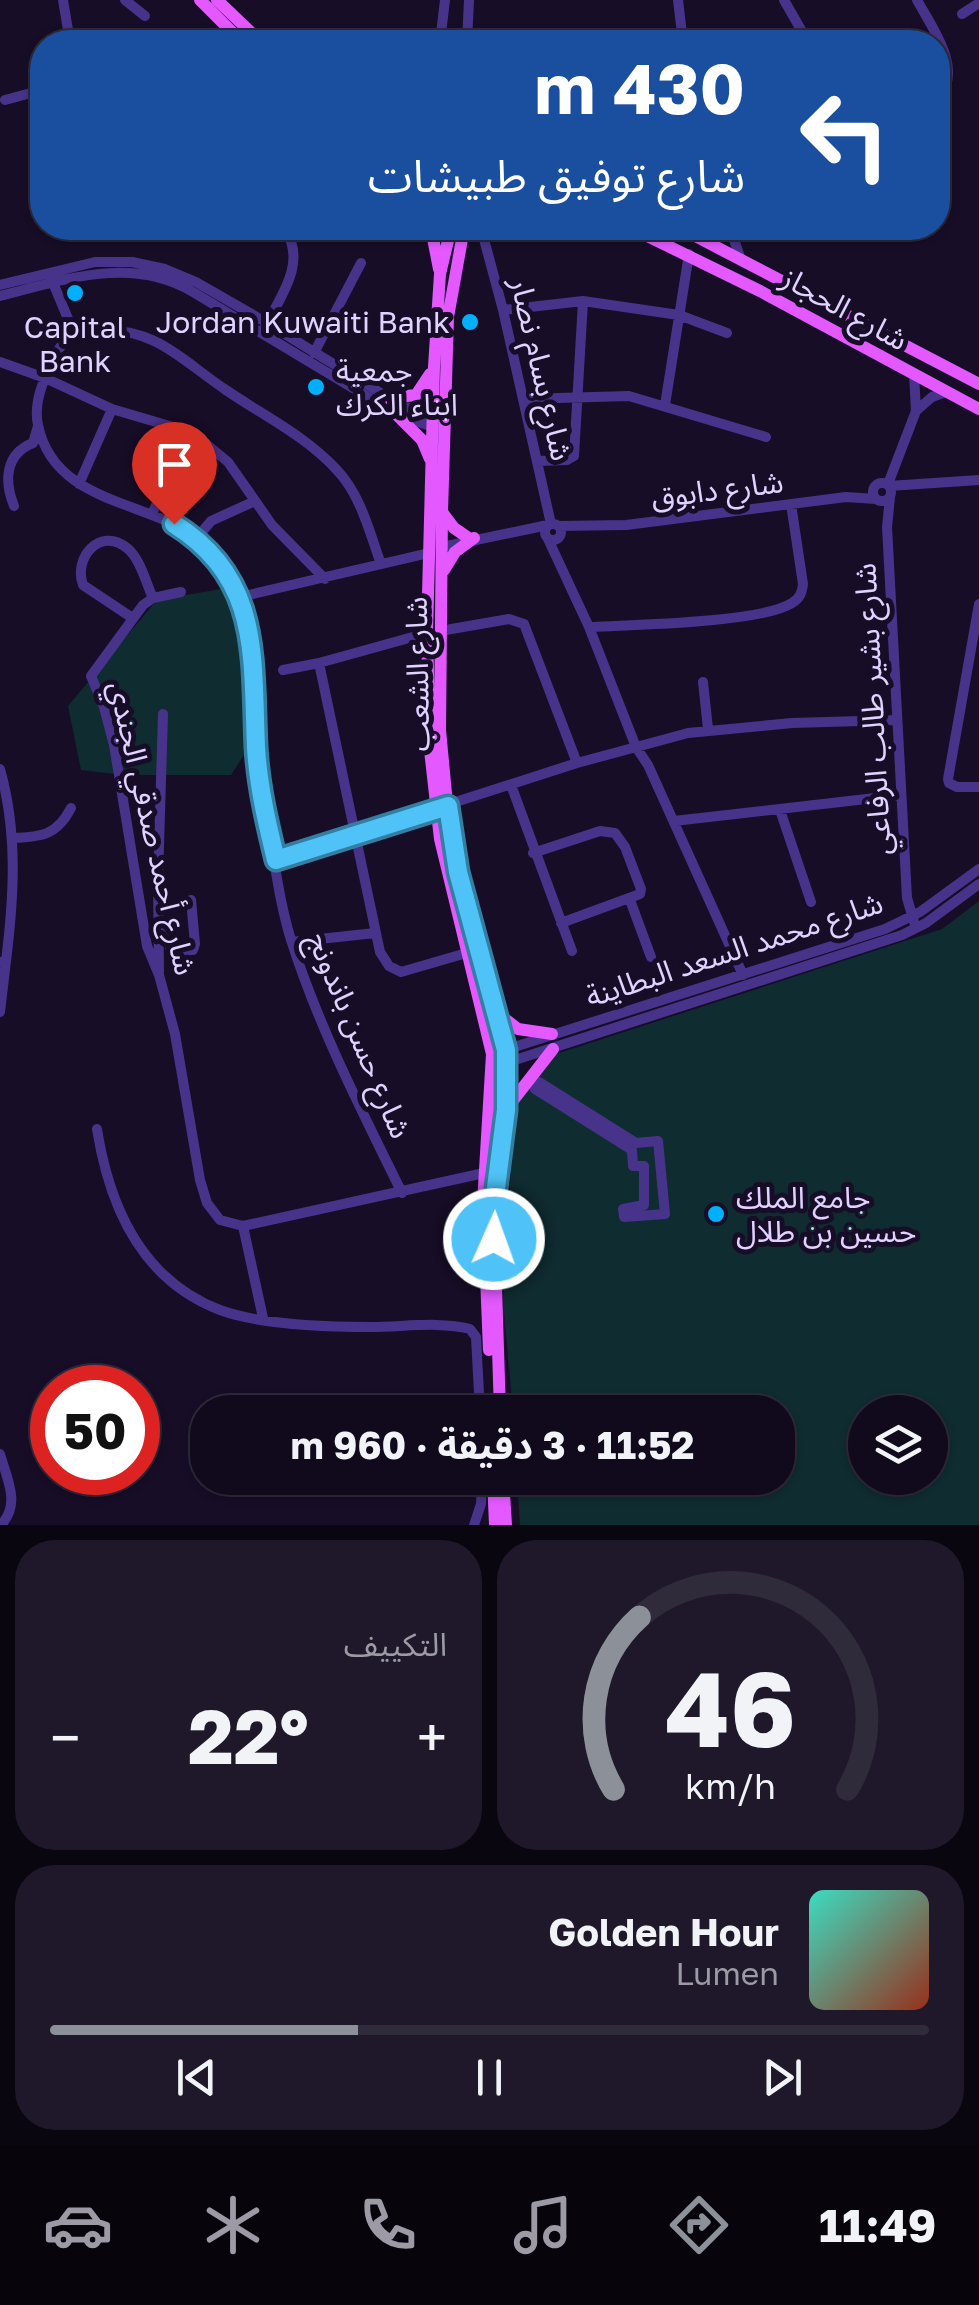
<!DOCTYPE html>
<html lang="ar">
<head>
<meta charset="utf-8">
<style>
  :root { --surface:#110a1d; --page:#1e182a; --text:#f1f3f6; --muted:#9c9aa4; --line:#302b3b; --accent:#8c9099 }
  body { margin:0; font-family:"Golos Text","Noto Sans Arabic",sans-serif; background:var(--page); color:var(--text); direction:rtl; height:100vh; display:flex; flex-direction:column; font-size:38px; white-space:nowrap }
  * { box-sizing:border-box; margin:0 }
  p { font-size:32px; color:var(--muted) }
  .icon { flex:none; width:55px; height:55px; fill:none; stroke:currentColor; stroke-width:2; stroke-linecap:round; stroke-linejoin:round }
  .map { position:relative; height:1525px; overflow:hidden; direction:ltr }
  .sheet { display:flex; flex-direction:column; gap:15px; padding:15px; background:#090610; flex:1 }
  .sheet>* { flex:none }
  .hud { position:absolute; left:30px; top:30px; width:920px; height:210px; border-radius:40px; box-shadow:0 2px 8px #0004,0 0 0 2px var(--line); direction:rtl; background:#1a4fa0; color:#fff; overflow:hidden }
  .tools { position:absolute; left:848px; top:1395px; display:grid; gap:20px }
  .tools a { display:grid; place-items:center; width:100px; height:100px; border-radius:50%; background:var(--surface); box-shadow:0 2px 8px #0004,0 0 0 2px var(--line); font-size:50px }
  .speed { position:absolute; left:30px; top:1365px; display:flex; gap:20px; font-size:50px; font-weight:700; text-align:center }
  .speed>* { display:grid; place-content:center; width:130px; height:130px; border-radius:50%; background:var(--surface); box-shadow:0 2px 8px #0004,0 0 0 2px var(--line); line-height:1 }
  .speed .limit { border:15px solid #d22; background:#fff; color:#111 }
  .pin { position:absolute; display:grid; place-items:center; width:85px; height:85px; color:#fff; margin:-102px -42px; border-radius:50% 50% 50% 0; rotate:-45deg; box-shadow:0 0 10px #0007 }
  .pin .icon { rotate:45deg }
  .me { position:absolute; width:110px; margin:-55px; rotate:2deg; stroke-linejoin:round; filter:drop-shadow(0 0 8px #0008) }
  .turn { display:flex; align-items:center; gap:35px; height:210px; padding:0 40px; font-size:45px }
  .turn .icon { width:130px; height:130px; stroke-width:2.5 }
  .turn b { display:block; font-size:70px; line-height:85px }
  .big { font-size:75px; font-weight:700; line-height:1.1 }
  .sheet .card { flex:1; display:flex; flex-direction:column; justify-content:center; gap:15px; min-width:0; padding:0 35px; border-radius:40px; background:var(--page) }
  .sheet .dial { align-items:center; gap:0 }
  .dial svg { height:260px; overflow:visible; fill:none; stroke:var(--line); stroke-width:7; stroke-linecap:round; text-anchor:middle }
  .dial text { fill:var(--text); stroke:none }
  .song { display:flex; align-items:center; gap:30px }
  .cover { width:120px; height:120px; border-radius:15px; background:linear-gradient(135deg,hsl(170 70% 55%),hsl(10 70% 35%)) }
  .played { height:10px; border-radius:5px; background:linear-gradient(90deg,var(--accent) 35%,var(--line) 35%) }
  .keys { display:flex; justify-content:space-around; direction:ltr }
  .heat { display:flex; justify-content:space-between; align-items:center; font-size:55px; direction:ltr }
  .sheet .tiles { flex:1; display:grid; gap:15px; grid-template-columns:1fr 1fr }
  .card:last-child { grid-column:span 2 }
  .trip { position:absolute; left:190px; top:1395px; width:605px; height:100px; border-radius:40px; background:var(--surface); box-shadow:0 2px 8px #0004,0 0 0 2px var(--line); font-weight:700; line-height:100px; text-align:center; direction:rtl }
  .menu { display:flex; height:160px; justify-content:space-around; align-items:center; background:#07040c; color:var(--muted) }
  .menu .icon { width:70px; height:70px }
  .menu .current { color:var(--accent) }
  .menu b { font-size:45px; color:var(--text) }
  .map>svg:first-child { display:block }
  .green { fill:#0f2c31; fill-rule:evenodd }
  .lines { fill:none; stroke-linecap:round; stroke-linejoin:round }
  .minor { stroke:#48338a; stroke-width:10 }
  .major { stroke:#e359ff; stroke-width:12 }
  .route-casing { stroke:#337fa1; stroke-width:25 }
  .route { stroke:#4fc3f7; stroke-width:18 }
  .poi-dot { fill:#00b0fd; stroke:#170d27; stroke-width:4 }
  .labels { text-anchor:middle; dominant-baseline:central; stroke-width:10; stroke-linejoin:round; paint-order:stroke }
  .street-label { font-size:30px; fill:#e1d2ff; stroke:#170d27 }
  .poi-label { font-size:30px; fill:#e1d2ff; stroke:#170d27; text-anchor:start }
</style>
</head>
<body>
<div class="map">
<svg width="979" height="1525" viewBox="0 0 979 1525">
  <rect width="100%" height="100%" fill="#170d27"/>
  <!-- green -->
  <path class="green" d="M227,588L239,608L250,655L249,747L231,775H124L81,770L68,706L157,600Z
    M979,901V1525H520L517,1478H778V1412H513L503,1301L515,1104L553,1055L942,929ZM865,1412H930V1478H865Z"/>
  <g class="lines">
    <!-- minor -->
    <path class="minor" d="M63,0L70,42
      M125,0L145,16
      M678,0L683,42
      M784,0L808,42
      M917,0C931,26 965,71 938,97
      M962,14L979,3
      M440,42L445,0
      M467,42L469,0
      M5,100L42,90
      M481,228L503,310L551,524
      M730,228L740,257
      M707,240L725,228
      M51,278L74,333
      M0,285L95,262H132L165,269L196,282L267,323L400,405L438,418
      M0,296C64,280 131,255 193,292L396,414L436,428
      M503,310L583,301L679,315L727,333
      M265,327C281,296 308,261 284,228
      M314,353L361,263
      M0,362L45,378L112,409L173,427L205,443L228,462L272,525L325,579
      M523,399L629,396L766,437
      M665,405L689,254
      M917,410L932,397L946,392
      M538,461L567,460L574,456L583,301
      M873 492a9 9 0 1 1 18 0a9 9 0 1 1-18 0Z
      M79,484L112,409
      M888,484L916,411L914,374
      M889,486L979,480
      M890,497L887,527L907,898L914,922
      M14,506C4,481 5,454 33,443L38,426
      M152,514L181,450L183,431
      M545 532a8 8 0 1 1 16 0a8 8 0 1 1-16 0Z
      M558,526L626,525L846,497L876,499
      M197,538L211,521L255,501
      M548,539L589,627L636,747L648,765L743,975
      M442,547L548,525
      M381,564C369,531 361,495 336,469C304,435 264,416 226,390C181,360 158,329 100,330C75,330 64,337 53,359C44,379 33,403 38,425C54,503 145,500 198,538C215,551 229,574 238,593C260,640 253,699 257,750C258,775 263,800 268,825C275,864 280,906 292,943C320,1030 362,1111 402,1193
      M181,592L153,598L143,605L91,676L104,707L114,745L147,946L159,975L175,1034L200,1180L207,1203L220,1220L243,1226L484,1173
      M240,597L429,553
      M979,604L948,779L949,783L957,787H979
      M131,617L83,585C73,558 100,526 127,548C140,558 146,583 153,598
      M589,627C631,625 761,623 792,603C800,598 802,593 803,584L791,504
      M440,631L509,619L524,624L577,763
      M319,663L380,952L389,966L401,972L470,952
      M283,670L319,663L427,633
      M703,682L708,729
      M0,769C18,833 14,896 6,961L0,962
      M511,785L572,951
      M780,810L811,902
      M674,821L901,795
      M13,838C42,837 57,835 71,808
      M533,853L600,831L615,833L625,847L641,889L640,894L561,923
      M275,860L577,763L688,733L792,723L895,720
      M630,900L651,957
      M158,920L166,930L171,951L193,950L195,944L191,900
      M292,942L375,933
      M159,973L158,879L163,714
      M0,1012L6,961
      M502,1051L885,929L920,912L979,869
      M493,1067L902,935L926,923L979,884
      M539,1082L636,1143L658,1141L665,1214L624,1217L623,1209L644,1205V1166H633L632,1150L535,1089Z
      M97,1129C109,1205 141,1280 220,1310C261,1325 326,1327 371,1327C403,1327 440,1321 470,1329L476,1337L480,1412
      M243,1226L263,1318
      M0,1454C7,1479 21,1504 1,1525
      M474,1525L481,1504L482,1478"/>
    <!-- major -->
    <path class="major" d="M200,0L242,42
      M217,0L261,42
      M431,228L439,269
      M451,228L440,274L434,367L427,633L430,750L440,839L492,1054L483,1203L489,1350
      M464,228L448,317L442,512L440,730L450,836L506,1050V1110L494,1223L500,1412
      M631,228L760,291L979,409
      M680,228L979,384
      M387,398L416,395L430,374
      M396,414L422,440L430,459
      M442,512L454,528L470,539
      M444,570L455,552L474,538
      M497,1013L518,1029L552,1034
      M507,1108L553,1049
      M493,1478L495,1525
      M503,1478L506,1525"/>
  </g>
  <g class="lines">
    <defs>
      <path id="route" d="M174,524C261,578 252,656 256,747C258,785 267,823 276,860L448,806L458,872L506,1050V1110L496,1188L494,1239"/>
    </defs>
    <!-- route casing -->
    <use href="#route" class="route-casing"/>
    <!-- route -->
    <use href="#route" class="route"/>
  </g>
  <!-- markers -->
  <g class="poi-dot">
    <circle cx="75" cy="293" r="10"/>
    <circle cx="470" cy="322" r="10"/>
    <circle cx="316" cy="387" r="10"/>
    <circle cx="716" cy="1214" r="10"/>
  </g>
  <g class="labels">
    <!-- street labels -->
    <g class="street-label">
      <text transform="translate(845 308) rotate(29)">شارع الحجاز</text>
      <text transform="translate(542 369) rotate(77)">شارع بسام نصار</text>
      <text transform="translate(717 489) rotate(-7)">شارع دابوق</text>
      <text transform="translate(417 674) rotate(-91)">شارع الشعب</text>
      <text transform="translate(872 709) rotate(-93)">شارع بشير طالب الرفاعي</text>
      <text transform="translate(153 828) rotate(77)">شارع أحمد صدقي الجندي</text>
      <text transform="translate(734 949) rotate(-18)">شارع محمد السعد البطاينة</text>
      <text transform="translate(360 1035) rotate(67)">شارع حسن باندونج</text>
    </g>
    <!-- poi labels -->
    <g class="poi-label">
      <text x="450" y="322" text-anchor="end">Jordan Kuwaiti Bank</text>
      <text x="75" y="327" text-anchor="middle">Capital<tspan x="75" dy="34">Bank</tspan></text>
      <text x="336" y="370">جمعية<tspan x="336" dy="34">ابناء الكرك</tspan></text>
      <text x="736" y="1197">جامع الملك<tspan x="736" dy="34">حسين بن طلال</tspan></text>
    </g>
  </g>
</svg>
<div class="tools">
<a><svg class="icon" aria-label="layers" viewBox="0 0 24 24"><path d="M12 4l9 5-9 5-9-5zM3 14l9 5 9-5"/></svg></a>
</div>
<div class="speed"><div class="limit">50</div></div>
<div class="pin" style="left:174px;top:524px;background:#d93025"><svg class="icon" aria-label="arrive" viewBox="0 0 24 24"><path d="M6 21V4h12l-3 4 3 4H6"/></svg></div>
<svg class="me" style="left:494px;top:1239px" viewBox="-20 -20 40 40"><circle r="17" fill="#4fc3f7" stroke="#fff" stroke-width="3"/><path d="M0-11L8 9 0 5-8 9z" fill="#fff"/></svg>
<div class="trip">11:52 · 3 دقيقة · 960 m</div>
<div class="hud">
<div class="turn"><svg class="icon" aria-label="left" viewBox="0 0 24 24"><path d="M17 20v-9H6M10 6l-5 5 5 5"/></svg><div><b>430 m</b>شارع توفيق طبيشات</div></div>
</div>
</div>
<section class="sheet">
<div class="tiles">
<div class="card dial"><svg viewBox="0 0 100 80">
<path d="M14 69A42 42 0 1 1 86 69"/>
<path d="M14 69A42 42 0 0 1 22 16" stroke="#8c9099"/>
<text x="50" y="56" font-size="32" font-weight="700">46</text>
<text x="50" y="72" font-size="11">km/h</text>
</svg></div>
<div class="card"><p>التكييف</p>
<div class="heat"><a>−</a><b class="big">22°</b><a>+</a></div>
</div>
<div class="card">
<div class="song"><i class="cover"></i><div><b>Golden Hour</b><p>Lumen</p></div></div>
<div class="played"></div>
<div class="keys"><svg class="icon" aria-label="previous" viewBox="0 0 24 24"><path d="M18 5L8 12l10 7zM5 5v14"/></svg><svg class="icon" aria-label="pause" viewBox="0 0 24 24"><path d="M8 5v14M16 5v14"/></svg><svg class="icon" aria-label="next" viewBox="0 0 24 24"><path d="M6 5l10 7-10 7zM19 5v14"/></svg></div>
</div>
</div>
</section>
<nav class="menu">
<b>11:49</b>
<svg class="icon current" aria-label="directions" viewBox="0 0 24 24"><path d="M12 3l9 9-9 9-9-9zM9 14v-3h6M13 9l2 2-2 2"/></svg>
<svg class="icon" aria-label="music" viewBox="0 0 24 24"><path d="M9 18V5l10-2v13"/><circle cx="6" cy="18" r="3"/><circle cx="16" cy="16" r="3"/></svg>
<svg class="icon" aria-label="phone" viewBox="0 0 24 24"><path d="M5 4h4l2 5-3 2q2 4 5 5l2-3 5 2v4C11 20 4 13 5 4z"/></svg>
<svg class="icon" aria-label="climate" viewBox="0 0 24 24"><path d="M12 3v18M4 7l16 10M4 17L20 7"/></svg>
<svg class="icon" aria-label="car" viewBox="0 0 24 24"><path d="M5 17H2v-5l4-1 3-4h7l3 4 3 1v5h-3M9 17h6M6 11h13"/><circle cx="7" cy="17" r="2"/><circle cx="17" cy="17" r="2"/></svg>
</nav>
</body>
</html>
